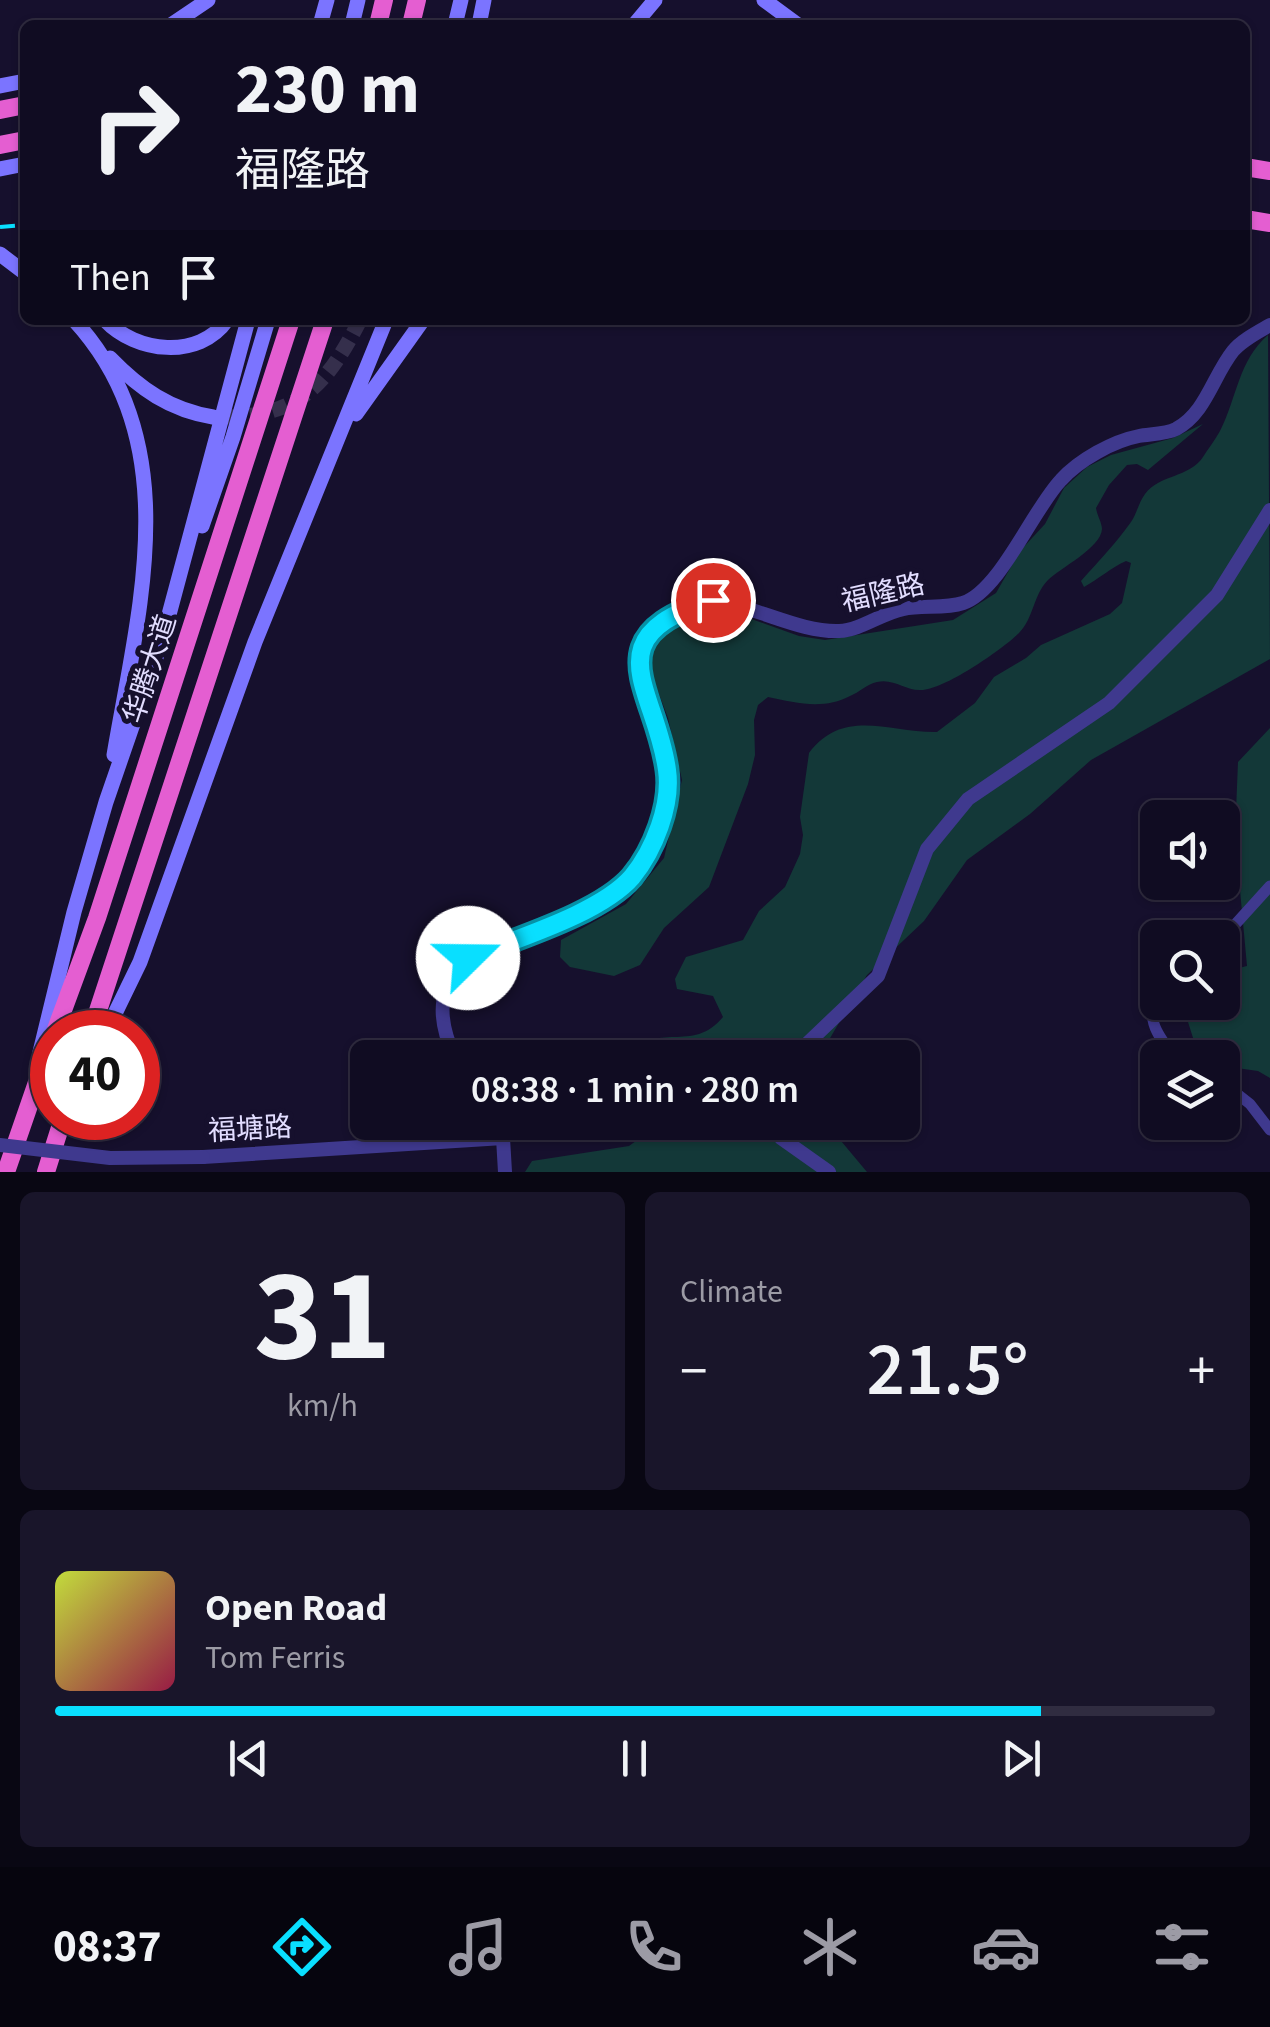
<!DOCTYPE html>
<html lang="en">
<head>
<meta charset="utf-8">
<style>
  :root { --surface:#100c22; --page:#19152a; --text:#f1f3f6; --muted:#9c9ba5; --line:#302c40; --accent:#09dfff }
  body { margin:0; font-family:"Source Sans 3","Noto Sans SC",sans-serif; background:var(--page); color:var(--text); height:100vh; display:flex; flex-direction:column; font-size:38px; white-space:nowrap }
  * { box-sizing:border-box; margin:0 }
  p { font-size:32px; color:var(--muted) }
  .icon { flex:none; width:55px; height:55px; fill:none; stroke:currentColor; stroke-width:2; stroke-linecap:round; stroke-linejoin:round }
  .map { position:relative; height:1172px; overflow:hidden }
  .panel { display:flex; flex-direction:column; gap:20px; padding:20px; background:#090713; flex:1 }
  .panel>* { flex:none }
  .hud { position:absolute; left:20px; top:20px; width:1230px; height:305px; border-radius:15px; box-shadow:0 2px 8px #0004,0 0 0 2px var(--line); background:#100c22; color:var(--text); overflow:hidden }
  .tools { position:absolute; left:1140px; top:800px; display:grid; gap:20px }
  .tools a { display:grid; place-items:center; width:100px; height:100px; border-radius:15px; background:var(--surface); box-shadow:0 2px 8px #0004,0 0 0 2px var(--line); font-size:50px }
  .speed { position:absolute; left:30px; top:1010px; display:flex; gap:20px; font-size:50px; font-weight:700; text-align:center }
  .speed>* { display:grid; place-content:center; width:130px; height:130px; border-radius:50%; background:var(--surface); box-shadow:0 2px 8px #0004,0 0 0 2px var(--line); line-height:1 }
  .speed .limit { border:15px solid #d22; background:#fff; color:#111 }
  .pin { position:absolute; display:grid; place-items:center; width:85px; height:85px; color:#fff; margin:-42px; border:5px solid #fff; border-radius:50%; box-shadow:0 2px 10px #0007 }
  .me { position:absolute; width:110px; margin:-55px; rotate:68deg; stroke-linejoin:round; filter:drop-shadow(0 0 8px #0008) }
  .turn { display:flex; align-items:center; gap:35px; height:210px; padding:0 50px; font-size:45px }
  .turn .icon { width:130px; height:130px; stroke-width:2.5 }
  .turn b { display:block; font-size:70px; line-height:85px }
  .then { display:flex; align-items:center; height:95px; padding:0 50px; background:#0003; gap:20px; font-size:38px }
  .big { font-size:75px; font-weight:600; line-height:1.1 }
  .panel .widget { flex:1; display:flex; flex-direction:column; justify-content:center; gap:15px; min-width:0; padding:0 35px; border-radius:15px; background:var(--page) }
  .panel .dial { align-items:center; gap:0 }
  .dial b { font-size:130px; line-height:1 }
  .song { display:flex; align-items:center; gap:30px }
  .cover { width:120px; height:120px; border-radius:15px; background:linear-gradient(135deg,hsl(70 70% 55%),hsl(340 70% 35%)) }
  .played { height:10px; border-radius:5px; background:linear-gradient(90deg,var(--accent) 85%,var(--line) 85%) }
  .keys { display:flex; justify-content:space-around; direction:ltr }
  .heat { display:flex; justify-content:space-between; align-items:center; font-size:55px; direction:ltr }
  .panel .tiles { flex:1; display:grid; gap:20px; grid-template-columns:1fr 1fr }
  .widget:last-child { grid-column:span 2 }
  .trip { position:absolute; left:350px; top:1040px; width:570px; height:100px; border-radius:15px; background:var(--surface); box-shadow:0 2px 8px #0004,0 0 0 2px var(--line); font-weight:600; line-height:100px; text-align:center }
  .tabs { display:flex; height:160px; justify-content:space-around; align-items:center; background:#06050e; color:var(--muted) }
  .tabs .icon { width:70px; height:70px }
  .tabs .selected { color:var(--accent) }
  .tabs b { font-size:45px; color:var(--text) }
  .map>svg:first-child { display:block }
  .green { fill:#133838 }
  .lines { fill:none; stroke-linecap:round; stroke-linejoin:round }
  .secondary-tunnel { stroke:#352f4c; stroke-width:15; stroke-dasharray:15 8; stroke-linecap:butt }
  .minor { stroke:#3f398e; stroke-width:11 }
  .tertiary { stroke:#3f398e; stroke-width:14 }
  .secondary { stroke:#7b74ff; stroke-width:15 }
  .trunk { stroke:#e45ed1; stroke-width:18 }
  .rail { stroke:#09dfff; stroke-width:4; stroke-dasharray:15 12; stroke-linecap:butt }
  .tertiary-bridge { stroke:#3f398e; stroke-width:14 }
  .route-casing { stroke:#0691a6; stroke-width:25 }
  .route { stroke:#09dfff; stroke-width:18 }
  .labels { text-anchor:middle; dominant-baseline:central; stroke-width:10; stroke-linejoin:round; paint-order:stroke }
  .street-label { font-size:28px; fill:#e2ddff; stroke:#16102d }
</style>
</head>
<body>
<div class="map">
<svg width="1270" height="1172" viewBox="0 0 1270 1172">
  <rect width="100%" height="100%" fill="#16102d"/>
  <!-- green -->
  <path class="green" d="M1268,335L1270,659L1091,760L1030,814L967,860L924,921L867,975L826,1045V1057H626C657,1019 692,1055 723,1017L713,996L677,989L675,979L686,957L743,940L759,911L785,887L800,854L803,835L800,817L809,753C844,707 889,733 937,732L975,703L994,677L1026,658L1041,645L1110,614L1122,603L1131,563L1126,561C1110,568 1099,579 1084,587L1081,581C1098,562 1116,543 1131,522C1137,513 1139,502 1145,494C1160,474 1189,478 1203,457C1208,449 1215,440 1220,431C1237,398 1238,361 1268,335Z
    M1203,424L1148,470L1137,464L1127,465L1109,485L1096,508C1097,515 1102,523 1102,529C1101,548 1060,568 1048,580C1033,595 1034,618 1019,633C1003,649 944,690 921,690C906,691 894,678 877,682C867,684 860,692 850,696C824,710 796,703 768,697L758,705L754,720L755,755L748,784L709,887L664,928L640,965L614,976L570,967L560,957L561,940L626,904L664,858L682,780L668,718L651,673L650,659L655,643L667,629L699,611L723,609L799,636L825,640L953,620L996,593L1020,551L1045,524L1064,488L1087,467L1111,455L1173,438Z
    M1270,728V1078L1258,1071L1223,1066L1222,1058L1213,1057L1194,1041L1183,1006L1186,1003L1222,1002L1223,972L1247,966L1235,836L1238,762Z
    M647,1122L826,1123L867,1172H525L532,1161L629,1146L640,1138Z"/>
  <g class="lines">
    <!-- secondary-tunnel -->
    <path class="secondary-tunnel" d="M227,417C301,416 329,381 360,320"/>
    <!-- minor -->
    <path class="minor" d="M1222,939L1270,886
      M1158,984C1146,1018 1153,1031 1176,1058
      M1222,1082L1250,1104L1270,1130"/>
    <!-- tertiary -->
    <path class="tertiary" d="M455,1058C394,927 573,945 631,877C655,850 670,808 667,772C663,727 616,669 654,628C711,568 775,633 839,631C861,630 882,613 903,609C922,605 945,609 963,603C1000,591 1033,509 1061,480C1079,460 1113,441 1139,436C1150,434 1166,434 1176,429C1206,413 1213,376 1233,351C1242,340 1258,332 1270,325
      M792,1058L878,976L927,849L968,799L1109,703L1217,595L1270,510
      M494,1122L503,1138L505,1172
      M770,1122L781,1138L829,1172
      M203,1157L503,1138"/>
    <!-- secondary -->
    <path class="secondary" d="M764,0L798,25
      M171,25L208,0
      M320,25L327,0
      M352,25L358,0
      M455,25L461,0
      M479,25L484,0
      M634,25L655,0
      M0,86L25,81
      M0,169L25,164
      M0,254L25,273
      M74,320C187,443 139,607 114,755
      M105,320C136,353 199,360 227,320
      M110,358C140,389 170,410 213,417
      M356,414L423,320
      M202,526L233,437L268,320
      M106,1032L140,962L255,642L386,320
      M40,1052L74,912L106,802L163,637L248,320"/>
    <!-- trunk -->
    <path class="trunk" d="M378,25L384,0
      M411,25L417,0
      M0,110L25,105
      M0,145L25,140
      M1245,167L1270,171
      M1245,219L1270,223
      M55,1032L97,918L291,320
      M91,1032L325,320
      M6,1172L52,1039
      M46,1172L63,1118"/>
    <!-- rail -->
    <path class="rail" d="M0,227L25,225"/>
    <!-- tertiary-bridge -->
    <path class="tertiary-bridge" d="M0,1145L110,1158L203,1157"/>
  </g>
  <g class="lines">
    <defs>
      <path id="route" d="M468,958C514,939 600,914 632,877C654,850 672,805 667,770C656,688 591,637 713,600"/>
    </defs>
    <!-- route casing -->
    <use href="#route" class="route-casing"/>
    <!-- route -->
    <use href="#route" class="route"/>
  </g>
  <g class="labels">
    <!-- street labels -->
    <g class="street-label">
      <text transform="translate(883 593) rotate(-13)">福隆路</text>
      <text transform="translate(150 669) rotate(-72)">华腾大道</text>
      <text transform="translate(250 1129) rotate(-3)">福塘路</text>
    </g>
  </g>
</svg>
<div class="tools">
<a><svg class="icon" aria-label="sound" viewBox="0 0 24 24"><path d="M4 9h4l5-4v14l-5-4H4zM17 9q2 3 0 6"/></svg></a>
<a><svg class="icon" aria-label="search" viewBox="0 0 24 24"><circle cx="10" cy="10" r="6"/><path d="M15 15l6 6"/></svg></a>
<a><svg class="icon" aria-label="layers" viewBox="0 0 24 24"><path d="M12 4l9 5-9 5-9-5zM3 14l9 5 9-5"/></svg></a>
</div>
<div class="speed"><div class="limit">40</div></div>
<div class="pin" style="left:713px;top:600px;background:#d93025"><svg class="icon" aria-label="arrive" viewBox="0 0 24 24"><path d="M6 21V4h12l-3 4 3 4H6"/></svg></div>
<svg class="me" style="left:468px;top:958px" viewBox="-20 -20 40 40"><circle r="19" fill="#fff"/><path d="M0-13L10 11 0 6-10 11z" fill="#09dfff"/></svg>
<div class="trip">08:38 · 1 min · 280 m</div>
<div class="hud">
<div class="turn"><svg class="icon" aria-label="right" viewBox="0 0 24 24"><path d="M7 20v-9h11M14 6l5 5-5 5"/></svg><div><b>230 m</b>福隆路</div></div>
<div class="then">Then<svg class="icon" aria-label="arrive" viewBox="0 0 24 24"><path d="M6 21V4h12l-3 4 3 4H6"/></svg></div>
</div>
</div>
<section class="panel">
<div class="tiles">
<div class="widget dial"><b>31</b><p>km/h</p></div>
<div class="widget"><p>Climate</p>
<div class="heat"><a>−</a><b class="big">21.5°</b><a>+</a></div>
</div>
<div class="widget">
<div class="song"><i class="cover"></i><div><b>Open Road</b><p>Tom Ferris</p></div></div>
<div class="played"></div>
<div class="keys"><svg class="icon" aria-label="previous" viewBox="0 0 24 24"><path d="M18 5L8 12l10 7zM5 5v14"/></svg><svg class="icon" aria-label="pause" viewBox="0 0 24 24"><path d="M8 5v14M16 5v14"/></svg><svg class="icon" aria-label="next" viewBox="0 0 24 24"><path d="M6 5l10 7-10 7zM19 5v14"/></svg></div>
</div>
</div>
</section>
<nav class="tabs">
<b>08:37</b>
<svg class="icon selected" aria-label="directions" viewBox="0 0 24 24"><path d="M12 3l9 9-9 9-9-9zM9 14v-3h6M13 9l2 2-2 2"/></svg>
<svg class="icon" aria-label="music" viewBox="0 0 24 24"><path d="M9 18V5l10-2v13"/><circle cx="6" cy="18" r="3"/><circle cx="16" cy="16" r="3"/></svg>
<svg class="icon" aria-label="phone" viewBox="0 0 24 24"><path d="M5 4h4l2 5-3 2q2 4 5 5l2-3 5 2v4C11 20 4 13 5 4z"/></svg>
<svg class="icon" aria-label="climate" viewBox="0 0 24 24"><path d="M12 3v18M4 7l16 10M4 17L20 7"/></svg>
<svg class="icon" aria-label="car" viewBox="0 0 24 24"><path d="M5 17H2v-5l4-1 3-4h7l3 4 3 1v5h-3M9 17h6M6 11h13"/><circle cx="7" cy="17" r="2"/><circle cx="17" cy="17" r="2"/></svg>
<svg class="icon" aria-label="filters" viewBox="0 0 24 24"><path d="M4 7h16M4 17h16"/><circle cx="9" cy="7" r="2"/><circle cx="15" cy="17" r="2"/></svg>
</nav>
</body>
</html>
